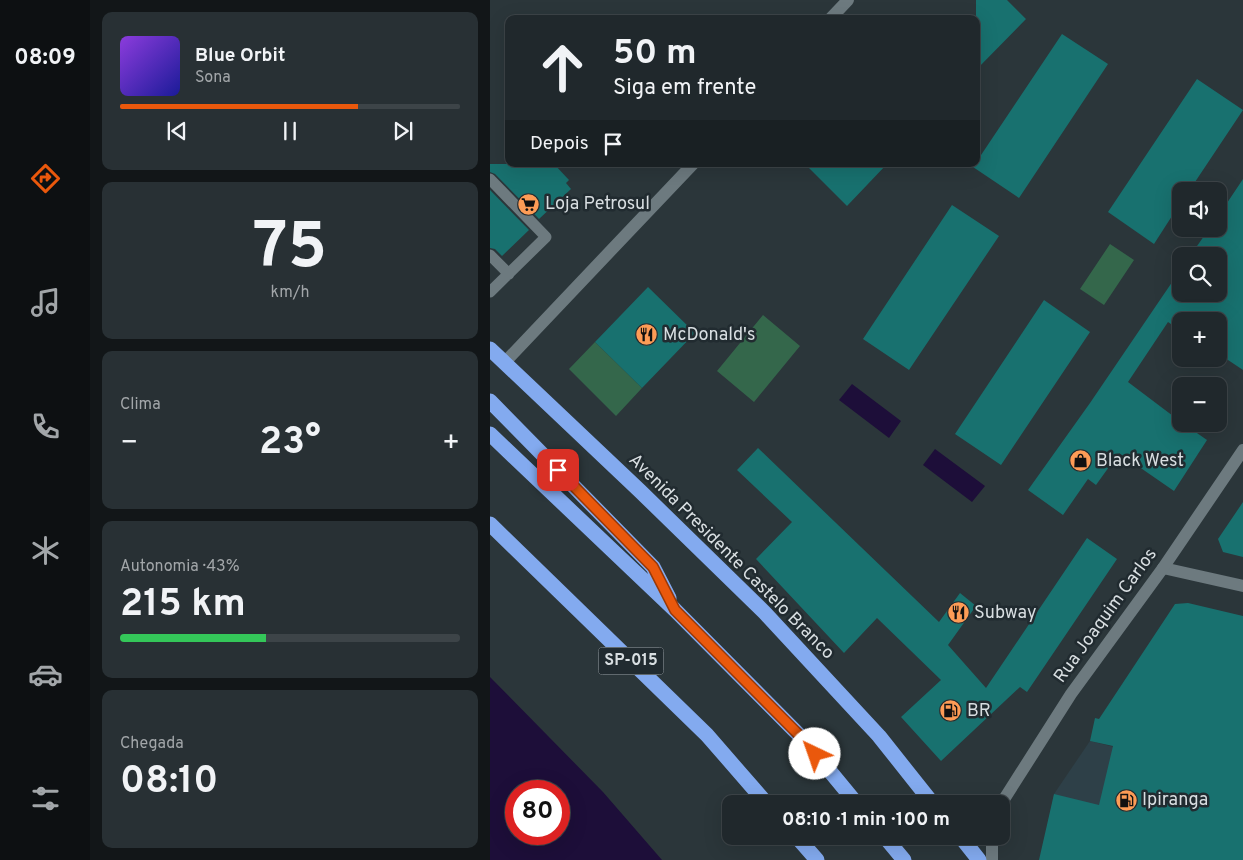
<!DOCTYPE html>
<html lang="pt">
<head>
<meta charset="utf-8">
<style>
  :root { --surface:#20282c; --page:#283034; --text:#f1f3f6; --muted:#a2a6a9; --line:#3d4448; --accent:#ea580c }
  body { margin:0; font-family:Overpass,sans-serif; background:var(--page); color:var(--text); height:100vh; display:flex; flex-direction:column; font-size:19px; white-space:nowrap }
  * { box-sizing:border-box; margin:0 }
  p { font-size:16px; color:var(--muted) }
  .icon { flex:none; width:28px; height:28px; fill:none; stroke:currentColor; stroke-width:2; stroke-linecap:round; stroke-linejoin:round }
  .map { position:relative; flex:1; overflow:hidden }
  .sheet { display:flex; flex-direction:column; gap:12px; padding:12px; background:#121618; width:400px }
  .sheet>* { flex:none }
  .top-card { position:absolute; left:15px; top:15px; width:475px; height:152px; border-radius:10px; box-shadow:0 5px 20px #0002,0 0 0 1px var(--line); background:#20282c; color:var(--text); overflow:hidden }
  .buttons { position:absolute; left:682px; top:182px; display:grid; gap:10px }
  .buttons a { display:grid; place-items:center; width:55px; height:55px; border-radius:10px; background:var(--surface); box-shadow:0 5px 20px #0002,0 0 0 1px var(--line); font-size:25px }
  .speed { position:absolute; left:15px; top:780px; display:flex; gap:10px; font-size:25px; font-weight:700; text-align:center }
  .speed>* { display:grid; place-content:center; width:65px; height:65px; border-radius:50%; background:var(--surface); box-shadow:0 5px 20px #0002,0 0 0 1px var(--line); line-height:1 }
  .speed .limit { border:8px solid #d22; background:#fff; color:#111 }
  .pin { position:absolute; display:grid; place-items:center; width:42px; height:42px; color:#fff; margin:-21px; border-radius:10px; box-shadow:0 2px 8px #0006 }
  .me { position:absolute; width:55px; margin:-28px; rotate:318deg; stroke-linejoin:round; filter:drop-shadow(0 0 4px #0008) }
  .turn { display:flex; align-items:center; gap:18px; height:105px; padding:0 25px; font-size:22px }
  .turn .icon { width:65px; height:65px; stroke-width:2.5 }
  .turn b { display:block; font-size:35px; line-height:42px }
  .then { display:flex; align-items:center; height:48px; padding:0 25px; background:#0003; gap:10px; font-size:19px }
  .big { font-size:38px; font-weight:700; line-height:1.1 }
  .sheet .widget { flex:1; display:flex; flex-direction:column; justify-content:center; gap:8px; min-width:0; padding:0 18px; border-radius:10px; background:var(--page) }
  .sheet .dial { align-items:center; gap:0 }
  .dial b { font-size:65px; line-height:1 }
  .song { display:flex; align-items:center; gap:15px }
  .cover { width:60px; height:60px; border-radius:8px; background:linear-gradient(135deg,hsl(270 70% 55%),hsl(240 70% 35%)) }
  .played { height:5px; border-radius:2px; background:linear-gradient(90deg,var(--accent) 70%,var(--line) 70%) }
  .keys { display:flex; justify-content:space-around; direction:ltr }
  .heat { display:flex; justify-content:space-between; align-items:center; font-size:28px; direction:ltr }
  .charge { height:8px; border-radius:4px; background:linear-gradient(90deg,#34c759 43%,var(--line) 0) }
  .trip { position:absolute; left:232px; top:795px; width:288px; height:50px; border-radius:10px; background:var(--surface); box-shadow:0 5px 20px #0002,0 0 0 1px var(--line); font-weight:700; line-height:50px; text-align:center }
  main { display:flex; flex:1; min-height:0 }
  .tab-bar { display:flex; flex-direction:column; width:90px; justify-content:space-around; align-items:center; background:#0d1012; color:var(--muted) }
  .tab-bar .icon { width:35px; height:35px }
  .tab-bar .on { color:var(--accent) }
  .tab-bar b { font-size:22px; color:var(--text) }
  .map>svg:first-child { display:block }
  .built { fill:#2e4048 }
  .green { fill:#34674b }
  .water { fill:#1d0e39; fill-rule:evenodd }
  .building { fill:#18716f }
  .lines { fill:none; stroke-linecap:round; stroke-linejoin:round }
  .lane { stroke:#6d7a7f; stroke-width:11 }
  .street { stroke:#6d7a7f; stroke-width:12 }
  .secondary { stroke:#6d7a7f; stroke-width:12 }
  .highway { stroke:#83aaef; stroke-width:15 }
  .route-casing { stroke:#983908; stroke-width:12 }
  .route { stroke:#ea580c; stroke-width:9 }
  .labels { text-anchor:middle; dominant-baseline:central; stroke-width:5; stroke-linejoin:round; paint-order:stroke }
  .shield { fill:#212b30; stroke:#a1a8ac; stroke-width:1 }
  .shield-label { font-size:16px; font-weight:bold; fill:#d8dee1 }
  .poi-label { font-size:18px; fill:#d8dee1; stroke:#212b30; text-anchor:start }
  .street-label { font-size:18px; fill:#d8dee1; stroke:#212b30 }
</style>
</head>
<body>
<main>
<nav class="tab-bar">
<b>08:09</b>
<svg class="icon on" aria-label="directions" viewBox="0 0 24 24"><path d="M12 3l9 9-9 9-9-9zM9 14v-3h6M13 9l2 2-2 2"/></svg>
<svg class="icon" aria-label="music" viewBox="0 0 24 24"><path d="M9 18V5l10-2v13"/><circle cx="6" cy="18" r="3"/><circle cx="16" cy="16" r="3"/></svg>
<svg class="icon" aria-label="phone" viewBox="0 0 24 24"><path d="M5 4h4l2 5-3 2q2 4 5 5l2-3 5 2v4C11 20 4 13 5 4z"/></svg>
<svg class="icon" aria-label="climate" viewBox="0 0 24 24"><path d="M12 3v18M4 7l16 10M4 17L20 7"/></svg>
<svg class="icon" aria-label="car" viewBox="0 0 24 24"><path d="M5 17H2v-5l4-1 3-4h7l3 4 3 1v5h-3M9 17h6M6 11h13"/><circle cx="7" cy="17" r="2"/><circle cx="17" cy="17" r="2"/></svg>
<svg class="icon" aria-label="filters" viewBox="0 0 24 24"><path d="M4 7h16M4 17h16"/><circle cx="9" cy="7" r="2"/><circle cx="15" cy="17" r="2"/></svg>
</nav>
<section class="sheet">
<div class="widget">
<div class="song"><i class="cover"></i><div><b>Blue Orbit</b><p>Sona</p></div></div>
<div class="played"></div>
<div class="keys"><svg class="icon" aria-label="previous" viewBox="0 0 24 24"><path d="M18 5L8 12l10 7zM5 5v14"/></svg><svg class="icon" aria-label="pause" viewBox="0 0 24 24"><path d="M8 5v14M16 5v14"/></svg><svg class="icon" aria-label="next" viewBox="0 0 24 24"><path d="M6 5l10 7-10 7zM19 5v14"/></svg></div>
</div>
<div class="widget dial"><b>75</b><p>km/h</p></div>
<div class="widget"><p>Clima</p>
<div class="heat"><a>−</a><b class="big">23°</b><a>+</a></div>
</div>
<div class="widget"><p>Autonomia · 43%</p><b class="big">215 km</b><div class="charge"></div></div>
<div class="widget"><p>Chegada</p><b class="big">08:10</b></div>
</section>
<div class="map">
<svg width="753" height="860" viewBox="0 0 753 860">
  <rect width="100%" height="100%" fill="#2b363a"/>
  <!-- built -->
  <path class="built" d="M600,741L672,759L550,860L564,794Z"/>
  <!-- green -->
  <path class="green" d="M620,244L644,260L614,305L590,289Z
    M273,315L310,346L264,402L227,371Z
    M105,342L152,388L126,416L79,369Z"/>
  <!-- water -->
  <path class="water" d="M362,384L411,421L399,438L349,400Z
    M445,449L495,486L482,502L433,465Z
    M0,677L113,792L172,860H0ZM26,791H69V834H26Z"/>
  <!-- building -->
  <path class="building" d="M486,0H517L536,19L486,70Z
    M572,34L618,64L529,198L483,167Z
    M707,79L753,110L699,191H691V202L664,244L618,212Z
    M0,164H64L79,180L76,183L81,189L49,219L5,174L0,172Z
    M315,164H397L357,206Z
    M753,179V370L729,354V321H691V331L678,322L638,382L691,422V424H694L717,440L684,491L629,453L606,485L598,479L573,515L538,490L600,403L691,269V294H729V256H700L719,229H729V215Z
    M0,190L39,230L12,256L5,249L0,248Z
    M462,205L509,236L419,370L373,339Z
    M158,287L205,333L152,388L105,342Z
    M554,300L600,332L511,465L465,434Z
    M268,448L449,622L470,593L486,606L458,645L496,688L597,538L627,559L537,692L530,687L451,761L411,717L451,680L387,618L354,653L266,559L302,522L247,470Z
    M753,502V557L733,552L728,539Z
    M698,603L753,616V860H549L564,794L609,805L623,746L600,741L605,718L609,719L685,604Z"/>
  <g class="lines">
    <!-- lane -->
    <path class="lane" d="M0,179L56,237L0,292
      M0,255L19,274"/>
    <!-- street -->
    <path class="street" d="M340,19L358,0
      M15,362L203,164
      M673,568L753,586"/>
    <!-- secondary -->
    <path class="secondary" d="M511,804L581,694L673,568L753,450
      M502,860V836"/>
    <!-- highway -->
    <path class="highway" d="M0,349L150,491L275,613L389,736L443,804
      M0,401L163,567L179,598
      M0,434L185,610L315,741L367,804
      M0,524L217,735L277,804
      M306,836L327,860
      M394,836L414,860
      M470,836L489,860"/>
  </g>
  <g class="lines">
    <defs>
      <path id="route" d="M68,470L163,567L185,610L315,741L325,754"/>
    </defs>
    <!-- route casing -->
    <use href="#route" class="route-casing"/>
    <!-- route -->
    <use href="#route" class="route"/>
  </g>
  <!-- icons -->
  <defs>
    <symbol id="supermarket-disc" viewBox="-11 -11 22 22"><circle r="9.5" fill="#fd9c56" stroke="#212b30"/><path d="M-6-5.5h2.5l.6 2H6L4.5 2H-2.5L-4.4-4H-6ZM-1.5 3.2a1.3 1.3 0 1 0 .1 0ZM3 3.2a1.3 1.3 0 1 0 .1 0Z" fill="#111"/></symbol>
    <symbol id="restaurant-disc" viewBox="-11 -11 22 22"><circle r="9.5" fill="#fd9c56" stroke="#212b30"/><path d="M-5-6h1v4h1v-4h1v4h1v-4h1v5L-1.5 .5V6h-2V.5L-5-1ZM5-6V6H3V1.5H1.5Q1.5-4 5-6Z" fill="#111"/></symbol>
    <symbol id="shop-disc" viewBox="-11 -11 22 22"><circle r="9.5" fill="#fd9c56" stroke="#212b30"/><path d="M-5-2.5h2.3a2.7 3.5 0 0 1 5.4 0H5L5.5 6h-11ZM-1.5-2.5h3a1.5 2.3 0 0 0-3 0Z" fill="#111"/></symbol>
    <symbol id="fuel-disc" viewBox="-11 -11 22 22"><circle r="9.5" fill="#fd9c56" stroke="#212b30"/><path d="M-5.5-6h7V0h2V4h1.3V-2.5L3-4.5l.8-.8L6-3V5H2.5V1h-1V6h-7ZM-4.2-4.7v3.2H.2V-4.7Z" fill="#111"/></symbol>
  </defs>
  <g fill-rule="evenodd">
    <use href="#supermarket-disc" x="26" y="192" width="25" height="25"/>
    <use href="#restaurant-disc" x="144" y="322" width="25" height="25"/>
    <use href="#shop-disc" x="578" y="448" width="25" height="25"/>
    <use href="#restaurant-disc" x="456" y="600" width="25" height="25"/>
    <use href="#fuel-disc" x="448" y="698" width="25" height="25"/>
    <use href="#fuel-disc" x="624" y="788" width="25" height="25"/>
  </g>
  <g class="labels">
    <!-- shield labels -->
    <rect class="shield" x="108.5" y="647.5" width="65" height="27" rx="4"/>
    <g class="shield-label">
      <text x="141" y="661">SP-015</text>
    </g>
    <!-- poi labels -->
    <g class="poi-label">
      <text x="55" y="204">Loja Petrosul</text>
      <text x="173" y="335">McDonald's</text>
      <text x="606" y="461">Black West</text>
      <text x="484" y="613">Subway</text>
      <text x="477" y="711">BR</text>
      <text x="652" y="800">Ipiranga</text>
    </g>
    <!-- street labels -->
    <g class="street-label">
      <text transform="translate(241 557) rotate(45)">Avenida Presidente Castelo Branco</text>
      <text transform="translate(616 616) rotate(-54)">Rua Joaquim Carlos</text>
    </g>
  </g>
</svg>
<div class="buttons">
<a><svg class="icon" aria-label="sound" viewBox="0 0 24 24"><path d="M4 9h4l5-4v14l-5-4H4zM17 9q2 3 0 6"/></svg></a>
<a><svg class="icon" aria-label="search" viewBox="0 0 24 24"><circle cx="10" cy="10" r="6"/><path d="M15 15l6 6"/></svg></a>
<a>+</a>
<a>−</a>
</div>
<div class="speed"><div class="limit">80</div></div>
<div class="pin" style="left:68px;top:470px;background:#d93025"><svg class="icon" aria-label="arrive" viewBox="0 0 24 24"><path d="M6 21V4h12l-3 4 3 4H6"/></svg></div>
<svg class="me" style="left:325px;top:754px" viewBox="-20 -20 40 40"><circle r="19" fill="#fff"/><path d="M0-13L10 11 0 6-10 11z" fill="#ea580c"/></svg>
<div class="trip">08:10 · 1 min · 100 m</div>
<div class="top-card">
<div class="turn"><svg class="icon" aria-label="ahead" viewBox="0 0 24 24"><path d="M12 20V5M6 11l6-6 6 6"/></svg><div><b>50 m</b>Siga em frente</div></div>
<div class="then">Depois<svg class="icon" aria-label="arrive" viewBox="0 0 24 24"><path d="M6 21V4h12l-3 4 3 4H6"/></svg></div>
</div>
</div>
</main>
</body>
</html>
